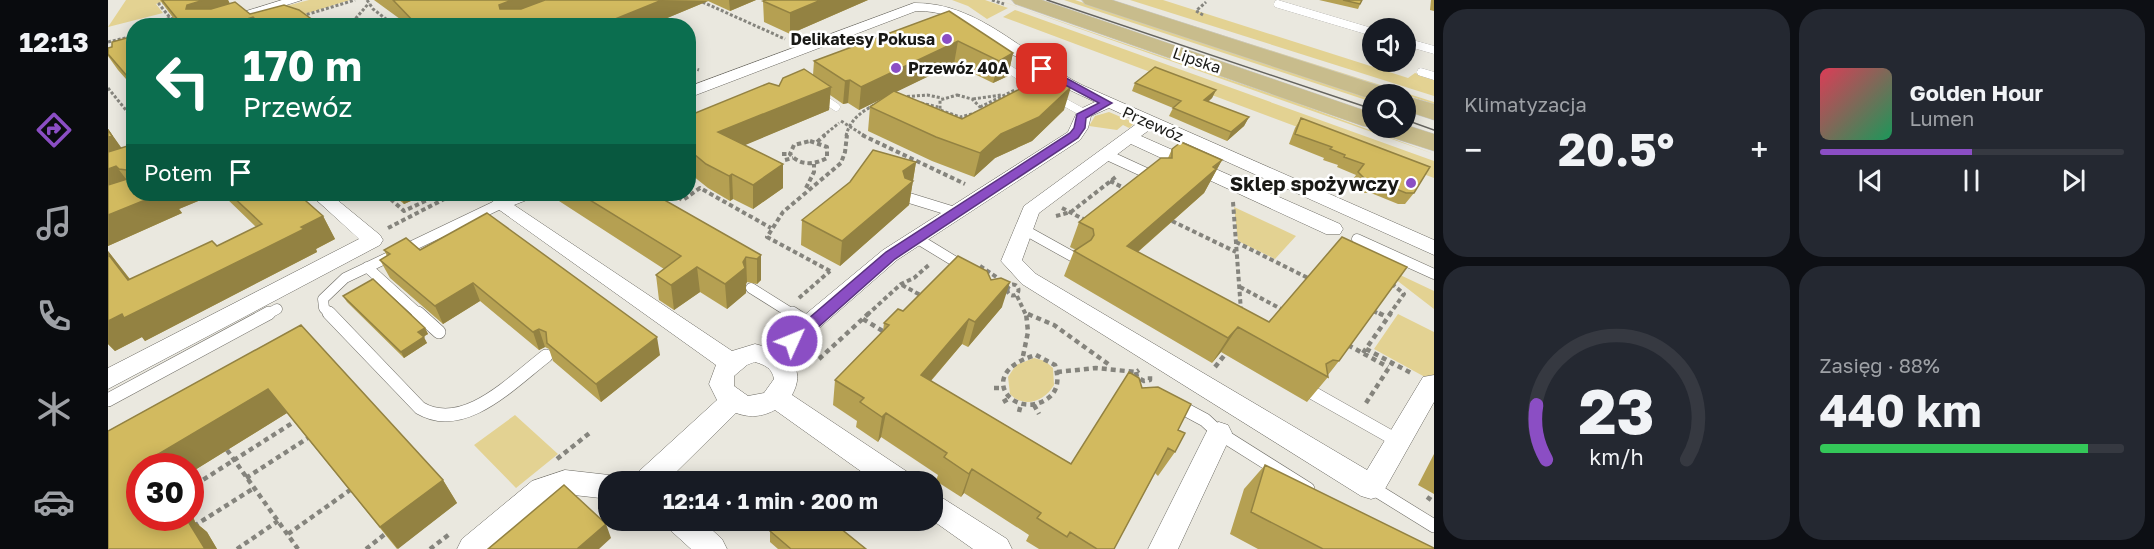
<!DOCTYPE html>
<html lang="pl">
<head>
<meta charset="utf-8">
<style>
  :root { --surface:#171b24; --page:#242831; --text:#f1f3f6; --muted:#9ea1a6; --line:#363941; --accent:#8b4ec4 }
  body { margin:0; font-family:"Golos Text",sans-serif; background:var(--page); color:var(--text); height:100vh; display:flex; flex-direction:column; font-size:22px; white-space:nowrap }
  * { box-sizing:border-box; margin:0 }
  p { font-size:20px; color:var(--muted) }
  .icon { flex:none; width:33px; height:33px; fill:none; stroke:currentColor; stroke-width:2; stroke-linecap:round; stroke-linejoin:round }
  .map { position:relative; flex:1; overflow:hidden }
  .sheet { display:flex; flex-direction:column; gap:9px; padding:9px; background:#0d0f14; width:720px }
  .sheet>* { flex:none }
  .guide { position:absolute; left:18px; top:18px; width:570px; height:183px; border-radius:24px; box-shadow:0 3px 15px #0003; background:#0b6e4f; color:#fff; overflow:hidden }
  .buttons { position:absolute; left:1254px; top:18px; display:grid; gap:12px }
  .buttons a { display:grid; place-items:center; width:54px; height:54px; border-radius:50%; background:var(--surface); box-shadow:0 3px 15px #0003; font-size:30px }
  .speed { position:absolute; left:18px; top:453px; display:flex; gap:12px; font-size:30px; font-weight:700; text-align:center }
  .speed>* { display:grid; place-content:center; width:78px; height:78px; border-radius:50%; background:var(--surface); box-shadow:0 3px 15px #0003; line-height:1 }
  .speed .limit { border:9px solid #d22; background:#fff; color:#111 }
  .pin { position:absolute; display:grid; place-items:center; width:51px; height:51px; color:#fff; margin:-26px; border-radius:12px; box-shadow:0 3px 9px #0006 }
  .me { position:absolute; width:66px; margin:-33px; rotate:46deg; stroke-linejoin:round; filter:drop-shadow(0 0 4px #0008) }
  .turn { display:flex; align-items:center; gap:21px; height:126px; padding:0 18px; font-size:27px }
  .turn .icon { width:78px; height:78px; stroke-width:2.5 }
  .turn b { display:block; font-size:42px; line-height:51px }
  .then { display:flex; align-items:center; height:57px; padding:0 18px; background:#0003; gap:12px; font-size:22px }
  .big { font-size:45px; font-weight:700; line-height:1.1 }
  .sheet .card { flex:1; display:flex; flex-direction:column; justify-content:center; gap:9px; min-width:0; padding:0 21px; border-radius:24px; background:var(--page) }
  .sheet .dial { align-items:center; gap:0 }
  .dial svg { height:156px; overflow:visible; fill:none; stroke:var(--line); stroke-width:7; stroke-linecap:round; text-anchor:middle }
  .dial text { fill:var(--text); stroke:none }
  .song { display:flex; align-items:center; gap:18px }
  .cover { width:72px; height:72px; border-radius:9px; background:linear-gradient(135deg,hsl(350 70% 55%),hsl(150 70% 35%)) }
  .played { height:6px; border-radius:3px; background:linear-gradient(90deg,var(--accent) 50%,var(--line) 50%) }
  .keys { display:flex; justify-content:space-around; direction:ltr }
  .heat { display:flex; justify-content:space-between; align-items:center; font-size:33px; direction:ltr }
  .charge { height:9px; border-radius:4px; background:linear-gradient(90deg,#34c759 88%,var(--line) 0) }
  .sheet .tiles { flex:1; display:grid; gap:9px; grid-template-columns:repeat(2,1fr) }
  .trip { position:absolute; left:490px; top:471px; width:345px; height:60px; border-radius:24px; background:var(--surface); box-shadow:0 3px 15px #0003; font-weight:700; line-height:60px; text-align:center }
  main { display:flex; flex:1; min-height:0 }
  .tab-bar { display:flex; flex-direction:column; width:108px; justify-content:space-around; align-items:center; background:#090b0e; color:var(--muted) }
  .tab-bar .icon { width:42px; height:42px }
  .tab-bar .active { color:var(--accent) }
  .tab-bar b { font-size:27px; color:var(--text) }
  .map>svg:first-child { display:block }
  .green { fill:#e3d292 }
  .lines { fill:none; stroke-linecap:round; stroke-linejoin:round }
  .service-far2-casing { stroke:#6b6962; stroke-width:8 }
  .service-far1-casing { stroke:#6b6962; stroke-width:11 }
  .service-casing { stroke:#6b6962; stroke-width:14 }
  .minor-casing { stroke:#6b6962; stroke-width:1 }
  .primary-casing { stroke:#c8c8c7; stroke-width:1 }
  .path-far2 { stroke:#85847d; stroke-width:3; stroke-dasharray:3 2; stroke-linecap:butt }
  .path-far1 { stroke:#85847d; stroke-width:4; stroke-dasharray:4.5 3; stroke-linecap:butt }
  .path { stroke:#85847d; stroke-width:4.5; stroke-dasharray:5 4; stroke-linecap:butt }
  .service-far2 { stroke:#fff; stroke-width:8 }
  .service-far1 { stroke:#fff; stroke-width:10 }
  .service { stroke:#fff; stroke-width:13 }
  .minor { fill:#fff; fill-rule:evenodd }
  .primary { fill:#c8bc8c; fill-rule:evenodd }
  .tram { stroke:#65645f; stroke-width:1.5 }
  .wall { fill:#b5a052 }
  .shaded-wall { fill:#938242 }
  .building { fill:#d2ba5f; stroke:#938242; stroke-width:1.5 }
  .route { fill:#8b4ec4; stroke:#5a337f; stroke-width:1.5 }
  .poi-dot { fill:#8b4ec4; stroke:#fff; stroke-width:2 }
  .labels { text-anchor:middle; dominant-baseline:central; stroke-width:5; stroke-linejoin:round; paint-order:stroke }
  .far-poi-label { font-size:16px; font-weight:bold; fill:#191916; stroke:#fff; text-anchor:end }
  .far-street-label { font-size:16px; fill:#191916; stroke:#fff }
  .poi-label { font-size:20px; font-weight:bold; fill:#191916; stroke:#fff; text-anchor:end }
</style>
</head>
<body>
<main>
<nav class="tab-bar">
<b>12:13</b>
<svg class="icon active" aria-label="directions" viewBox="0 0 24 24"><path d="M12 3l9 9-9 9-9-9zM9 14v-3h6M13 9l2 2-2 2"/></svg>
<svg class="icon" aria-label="music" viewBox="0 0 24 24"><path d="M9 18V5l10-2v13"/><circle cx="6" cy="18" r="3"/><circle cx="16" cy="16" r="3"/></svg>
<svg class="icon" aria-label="phone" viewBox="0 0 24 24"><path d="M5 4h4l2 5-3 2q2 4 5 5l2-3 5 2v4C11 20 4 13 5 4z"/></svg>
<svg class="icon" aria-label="climate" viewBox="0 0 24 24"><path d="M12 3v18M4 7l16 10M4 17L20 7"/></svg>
<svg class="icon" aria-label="car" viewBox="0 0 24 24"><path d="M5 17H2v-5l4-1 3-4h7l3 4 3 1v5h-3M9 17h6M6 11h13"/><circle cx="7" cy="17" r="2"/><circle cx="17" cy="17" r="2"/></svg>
</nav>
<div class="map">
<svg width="1326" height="549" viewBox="0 0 1326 549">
  <rect width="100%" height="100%" fill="#eae8df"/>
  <!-- green -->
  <path class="green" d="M18,0H61L48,4L55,13L0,27Z
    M201,0H242L191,16L178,6Z
    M844,0H877L900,8L879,19L860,6Z
    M890,0L1181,100L1326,154Z
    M956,0H967L1264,98V102Z
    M1004,0L1326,102V104Z
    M1022,0H1055L1300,78L1307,73L1326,79V96Z
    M907,10L1326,161V178L895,17Z
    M1001,112L1027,123L1021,128L1015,125L1009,130L981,126L987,116Z
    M1126,207L1188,236L1167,259L1130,241Z
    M1234,238L1290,274L1326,291V309Z
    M1290,314L1326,332V382L1266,349Z
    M926,358L937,361L945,368L946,385C937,401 916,409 902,394L900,377L908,365Z
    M407,415L450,454L408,488L366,445Z"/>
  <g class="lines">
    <defs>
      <path id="service-far2" d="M1170,4L1264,32
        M1298,42L1326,50
        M891,63L934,90
        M1313,72L1326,76
        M710,95L728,107
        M947,97L976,113"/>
      <path id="service-far1" d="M997,154L1047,177
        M798,197L850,213
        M915,229L969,259
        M810,239L856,267
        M1249,239L1326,274
        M259,267L312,315
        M643,288L686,315
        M158,315L169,309
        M223,315L216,308L215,299L237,278L392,204"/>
      <path id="service" d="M221,313L312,408C356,434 405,381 438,356
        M310,313L331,332
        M684,313L701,324
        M1205,393L1290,441
        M0,400L161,313
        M1069,405L1097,420L1111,433L1200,489
        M1263,487L1326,526"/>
      <path id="minor" d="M174,0H194L113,26H90Z
        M806,3C872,2 918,57 974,85L1326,240V255L1044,128L1033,136L1232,224L1235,229L1232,234H1218L1023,144L931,213L914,260L928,274L1259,470L1315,377L1326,375V402L1273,496L1263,499L1253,496L914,284L893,261L916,206L1031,122L1001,108L983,116L980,128L972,140L789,260L709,330L681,359C692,370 691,382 684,395L801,473L804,482H768L667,410C654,417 642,418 628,413L558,482H526L529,473L609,400L601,384L608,365L383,204C392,191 412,194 426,194L424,198L406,205L624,351L647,344L662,348L693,318L775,250L960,132L970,110L987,102C968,93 948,84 930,72C890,47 858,10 808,11L580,98V87ZM647,362C657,365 664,368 666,379L656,393L640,396L626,386V376L639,365Z
        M202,194H222L272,235L275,240L272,245L0,389V368L251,239Z
        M1111,422L1120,425L1124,433L1070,549H1040L1102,425Z
        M457,470L501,475L512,482H501V499L457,494L443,499L386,549H349L354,539L424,481Z
        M825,492L899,539L904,549H865L824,520Z
        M557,520H593L614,539L619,549H583L561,529Z"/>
      <path id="primary" d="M904,0H934L1264,113V128H1269L1255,126L907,4Z
        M974,0H1004L1281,89L1284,94H1264L1263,99L977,4Z
        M1298,96L1326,104V120L1298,111Z
        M1298,125L1326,134V151L1273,134L1269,128H1298Z"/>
    </defs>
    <!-- service-far2 casing -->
    <use href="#service-far2" class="service-far2-casing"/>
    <!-- service-far1 casing -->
    <use href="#service-far1" class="service-far1-casing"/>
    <!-- service casing -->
    <use href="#service" class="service-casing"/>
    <!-- minor casing -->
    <use href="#minor" class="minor-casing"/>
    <!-- primary casing -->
    <use href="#primary" class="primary-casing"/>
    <!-- path-far2 -->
    <path class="path-far2" d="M67,0L51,4L63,19L69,17
      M259,0L265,9L287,26
      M590,0L677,39
      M884,0L896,4
      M1095,15L1088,11L1098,2
      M194,16L247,0
      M35,26L62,18
      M63,26L72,23
      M241,26L261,3
      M0,42L26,36
      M580,66L591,70
      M0,88L26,120
      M849,95L864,99L872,107V112L852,117L832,110V100Z
      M794,97L819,95L834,98
      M865,99L893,95
      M813,103L830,107
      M872,107L907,90
      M733,121L757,136
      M715,136L731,123
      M738,136C742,118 756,110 772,102"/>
    <!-- path-far1 -->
    <path class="path-far1" d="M754,135L857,184
      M702,141L719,147V158C706,165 692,166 682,154L686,145Z
      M709,142L717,135
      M674,154H682
      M677,160L685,158
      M1002,181L1018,189
      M698,188L706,172V164
      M277,194L296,211L332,194
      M563,194L575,200L592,188L663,228
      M1125,202L1133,311
      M954,208L979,221
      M948,216L963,212L1009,176
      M1064,221L1128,252
      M280,228L346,194
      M1128,242L1202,279
      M872,266L890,278
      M722,271L659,237L675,212L733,163L737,152L739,135
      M899.5 290a5.5 5.5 0 1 1 11 0a5.5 5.5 0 1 1-11 0Z
      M794,285L816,297
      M1132,287L1175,310
      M909,296L918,315
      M691,298L722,271
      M1265,311L1274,315
      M920,314L922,315
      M759,315L793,284L806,278L822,264
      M1281,315L1296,294L1283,283"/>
    <!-- path -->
    <path class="path" d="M1271,313L1279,317
      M920,314L946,325L1003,366
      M755,319L778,333
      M1240,345L1280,367
      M1258,349L1305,374
      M1255,353L1283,313
      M928,355L947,365C951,378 951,391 939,399C906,421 865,373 928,355Z
      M915,356L920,332L918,313
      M711,359L761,313
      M1107,367L1119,352
      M949,372L988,368L1028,372L1031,370
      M1028,372L1029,377L1036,381L1042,380V376
      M886,388H895
      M895,402L902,398
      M1258,403L1284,363
      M926,405L931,414
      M911,412L913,404
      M119,450L190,549
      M449,459L484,431
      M138,478L203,436
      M82,479L86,477L90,483L189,420
      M1319,497L1326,502
      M86,526L146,488
      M180,534L245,488
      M129,549L170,521
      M258,549L281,531
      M322,549L343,533"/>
    <!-- service-far2 -->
    <use href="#service-far2" class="service-far2"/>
    <!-- service-far1 -->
    <use href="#service-far1" class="service-far1"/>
    <!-- service -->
    <use href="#service" class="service"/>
    <!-- minor -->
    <use href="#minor" class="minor"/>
    <!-- primary -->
    <use href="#primary" class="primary"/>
    <!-- tram -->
    <path class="tram" d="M939,0L1264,109
      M1298,120L1326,130"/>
  </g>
  <!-- wall -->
  <path class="wall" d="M52,0H120L122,4L142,14L213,26H71Z
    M266,0H648L622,11L600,1L540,26H298L292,19Z
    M760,0L682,34L656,22L655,1Z
    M1211,0H1254L1250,9Z
    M1323,0H1326V11L1322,10Z
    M841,11L905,53L900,76L885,83L846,64L787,92L854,119L956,110L924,141L887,158L866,177L824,161L760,131L762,107L779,96L751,110L740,103L735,104L722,95L721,110L636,145L675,164V188L645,209L625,199L622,201L600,188L580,172V116L705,75L706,61Z
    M26,36V88L10,70L0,56V48Z
    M1027,83L1108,90L1104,98L1100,102L1141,117L1136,126L1119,141L1061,116L1065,108L1024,91Z
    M1193,118L1306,193L1297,204H1290L1263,193H1253L1243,182L1248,175L1229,167L1230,165L1215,160L1216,158L1181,144L1187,128Z
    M0,129L13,148L26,144V194H107L71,209L74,213L0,246Z
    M1064,149L1114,160L1096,193L1030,252L1231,361L1220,375V377L1199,402L1113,352L1104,363L956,276L966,251L968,250L962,247L971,222L1060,158Z
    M808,162L801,205L732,266L693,245L694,220Z
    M114,194H190L215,216L227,239L208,249L209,252L37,341L34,337L7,351L0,344V251L22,279L109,246L148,227Z
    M284,194H319L296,204Z
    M449,194H546L653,255V280L649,284L639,282L638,284V293L619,309L592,292L566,310L551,300L548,275L556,269L451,201Z
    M276,250H312L552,355L493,402L445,361L441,349L437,347L431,350L372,301L335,324L282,278L272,260L279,256Z
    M235,296L317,328L320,334L315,337L319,343L296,358L239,302Z
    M894,307L860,347L854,344L823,381L963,464L1034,388L1070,430L1067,452L1050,476L1047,473L1006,549H931L918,541L921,535L856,493L853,497L828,481L830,475L773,437L770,442L748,427L749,421L725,405L727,380L775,331L776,323L795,311Z
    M193,325L335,480L349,503L289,549L179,413L82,473V466H32V518H82V508L87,522L99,532L109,549H0V431Z
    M1326,454V494L1310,485Z
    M1157,465L1326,549H1150L1122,534L1136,489Z
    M662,531L758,549H670L662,542Z"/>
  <!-- shaded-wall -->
  <path class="shaded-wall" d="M96,0H120L126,12L78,9L79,5Z
    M404,0H453L395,22L391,5Z
    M554,0L600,1L540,26H490Z
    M621,0H648L622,11Z
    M713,0H760L682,34V13Z
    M145,17L149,26H117Z
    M394,21L395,26H382Z
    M850,41L846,64L751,110L753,87Z
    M905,53L900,76L885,83L891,61Z
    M742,80L740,103L735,104L737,81Z
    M723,87L721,110L611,156L610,132Z
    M963,87L956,110L924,141L887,158L866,177L872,153L893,134Z
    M1108,90L1104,98L1092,108L1096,100Z
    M1141,117L1136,126L1119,141L1123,132Z
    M0,129L20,157L0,164Z
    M1114,160L1096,193L1008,271L1019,246Z
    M808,162L801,205L732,266L734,241L795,171Z
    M675,164V188L645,209V185Z
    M8,166L25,188L0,197V169Z
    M624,174L625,199L622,201L621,176Z
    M52,194H107L71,209L74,213L0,246V215Z
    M291,194H319L296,204Z
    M215,216L227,239L208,249L209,252L37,341L34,337L7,351L0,344V321Z
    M0,251L40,303L20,280L0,254Z
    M653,255V280L649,284V259Z
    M638,257L639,282L638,284V293L619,309L617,284Z
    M589,267L592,292L566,310L563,285Z
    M902,282L894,307L860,347L867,322Z
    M365,283L372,301L335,324L327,306Z
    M861,319L854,344L807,399L813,375Z
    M1130,327L1113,352L1104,363L1120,338Z
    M317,328L320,334L313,338L310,332Z
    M431,329L437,347L431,350L425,332Z
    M316,337L319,343L296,358L293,352Z
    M549,337L552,355L493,402L488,384Z
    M160,389L179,413L82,473V466H46L42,459Z
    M778,413L773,437L770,442L774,417Z
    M864,469L856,493L853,497L861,474Z
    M335,480L349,503L290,549L272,527Z
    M82,508L87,522L99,532L109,549H97L68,518H82Z
    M498,524L503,538L491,549H469Z"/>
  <!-- building -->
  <path class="building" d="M54,0H96L79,5L78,9H103L127,2L142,14L176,5L191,10L213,26H154L145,17L117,26H75Z
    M285,0H404L391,5L392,9H413L437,0H554L490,26H401L394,21L382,26H310Z
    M658,0H713L682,13L655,1Z
    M1235,0H1254L1252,4Z
    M841,11L905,53L891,61L850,41L753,87L742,80L737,81L706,61Z
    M26,36V84L0,54V48L4,47V42Z
    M1047,67L1108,90L1096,100L1141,117L1123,132L1065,108L1073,101L1027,83Z
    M696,69L723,87L610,132L675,164L645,185L624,174L621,176L598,164L580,149V116L661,83L671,86L675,78Z
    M935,77L963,87L931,117L893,134L872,153L828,137L762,107L786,91L854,119Z
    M1193,118L1322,167L1306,193H1298L1271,182L1261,183L1250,172L1256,164L1236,157L1237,155L1222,149L1224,147L1187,134Z
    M0,130L4,136L0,137Z
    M1073,142L1114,160L1105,167L1108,169L1019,246L1161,322L1234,237L1299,267L1231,361L1225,360L1218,364L1220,377L1130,327L1120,338L966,251L983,240L986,235L985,229L971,222L1053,158H1064V149Z
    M26,144V171L11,169L8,166L0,169V152Z
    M765,150L808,162L795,171L797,178L805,181L734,241L694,220L742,182Z
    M26,171V194H52L0,215V185L22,178Z
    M122,194H190L215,216L193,227L196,229L16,318L14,314L0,321V254L20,280L104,241L109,246L154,224Z
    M472,194H546L653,255L649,259L638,257L635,262L637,268L617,284L589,267L563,285L548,275L573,256Z
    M379,213L549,337L488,384L439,343L438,332L431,329L425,332L365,283L327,306L272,260L282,254L276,250L298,238L312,250Z
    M850,256L879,271L883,280L893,278L902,282L867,322L861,319L813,375L963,464L1021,372L1031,378L1034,388L1050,387L1083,404L1070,430L1077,433L1067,452L1060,448L1006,549H989L962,532L959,537L929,518L933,513L864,469L861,474L836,457L839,453L778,413L774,417L752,402L756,398L727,380L781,325L776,323L790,309L795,311Z
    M265,279L317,328L310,332L316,337L293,352L235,296Z
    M193,325L335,480L272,527L160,389L42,459L46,466H32V518H78L97,549H0V431Z
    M1157,465L1326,548V549H1215L1143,512Z
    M456,485L498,524L469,549H380Z
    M672,520H722L758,549H683L662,531Z"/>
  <!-- route -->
  <path class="route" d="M931,67H938L1004,103L978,118L977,128L970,138L787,259L690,345H679L677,341L679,337L778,252L962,133L966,128L969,114L991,103L931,71Z"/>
  <!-- markers -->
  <g class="poi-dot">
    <circle cx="839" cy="39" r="6"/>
    <circle cx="788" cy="68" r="6"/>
    <circle cx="1303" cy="183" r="6"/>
  </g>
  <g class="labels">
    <!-- far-poi labels -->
    <g class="far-poi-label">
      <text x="827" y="39">Delikatesy Pokusa</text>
      <text x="800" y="68" text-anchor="start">Przewóz 40A</text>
    </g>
    <!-- far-street labels -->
    <g class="far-street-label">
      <text transform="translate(1089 60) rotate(19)">Lipska</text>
      <text transform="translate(1045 124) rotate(24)">Przewóz</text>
    </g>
    <!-- poi labels -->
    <g class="poi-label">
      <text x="1291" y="183">Sklep spożywczy</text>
    </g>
  </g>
</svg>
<div class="buttons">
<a><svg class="icon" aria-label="sound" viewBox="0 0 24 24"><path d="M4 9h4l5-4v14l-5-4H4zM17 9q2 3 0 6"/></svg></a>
<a><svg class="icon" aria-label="search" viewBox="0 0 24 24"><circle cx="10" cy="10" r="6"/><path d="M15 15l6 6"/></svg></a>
</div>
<div class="speed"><div class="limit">30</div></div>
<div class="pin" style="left:934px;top:69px;background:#d93025"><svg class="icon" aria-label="arrive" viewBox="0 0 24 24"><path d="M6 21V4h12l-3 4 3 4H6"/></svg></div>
<svg class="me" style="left:684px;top:341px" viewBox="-20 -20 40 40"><circle r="17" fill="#8b4ec4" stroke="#fff" stroke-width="3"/><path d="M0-11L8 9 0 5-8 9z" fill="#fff"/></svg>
<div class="trip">12:14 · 1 min · 200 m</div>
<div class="guide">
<div class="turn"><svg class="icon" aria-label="left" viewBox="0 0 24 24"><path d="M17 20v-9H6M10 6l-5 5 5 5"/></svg><div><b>170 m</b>Przewóz</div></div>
<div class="then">Potem<svg class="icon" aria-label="arrive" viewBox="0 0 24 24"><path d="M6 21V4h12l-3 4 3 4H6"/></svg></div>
</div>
</div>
<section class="sheet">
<div class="tiles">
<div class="card"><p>Klimatyzacja</p>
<div class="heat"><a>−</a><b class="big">20.5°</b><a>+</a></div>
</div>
<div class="card">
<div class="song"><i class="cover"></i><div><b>Golden Hour</b><p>Lumen</p></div></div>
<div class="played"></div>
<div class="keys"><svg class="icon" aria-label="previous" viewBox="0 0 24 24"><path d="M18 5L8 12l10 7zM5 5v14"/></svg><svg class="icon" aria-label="pause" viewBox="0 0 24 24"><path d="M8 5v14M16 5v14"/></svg><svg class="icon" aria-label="next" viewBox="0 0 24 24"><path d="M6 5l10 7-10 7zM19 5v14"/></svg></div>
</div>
<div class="card dial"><svg viewBox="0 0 100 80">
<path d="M14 69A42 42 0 1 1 86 69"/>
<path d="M14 69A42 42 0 0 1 9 41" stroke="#8b4ec4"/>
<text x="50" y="56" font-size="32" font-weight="700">23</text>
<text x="50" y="72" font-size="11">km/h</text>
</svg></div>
<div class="card"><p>Zasięg · 88%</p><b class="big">440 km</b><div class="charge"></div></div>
</div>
</section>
</main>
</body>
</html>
